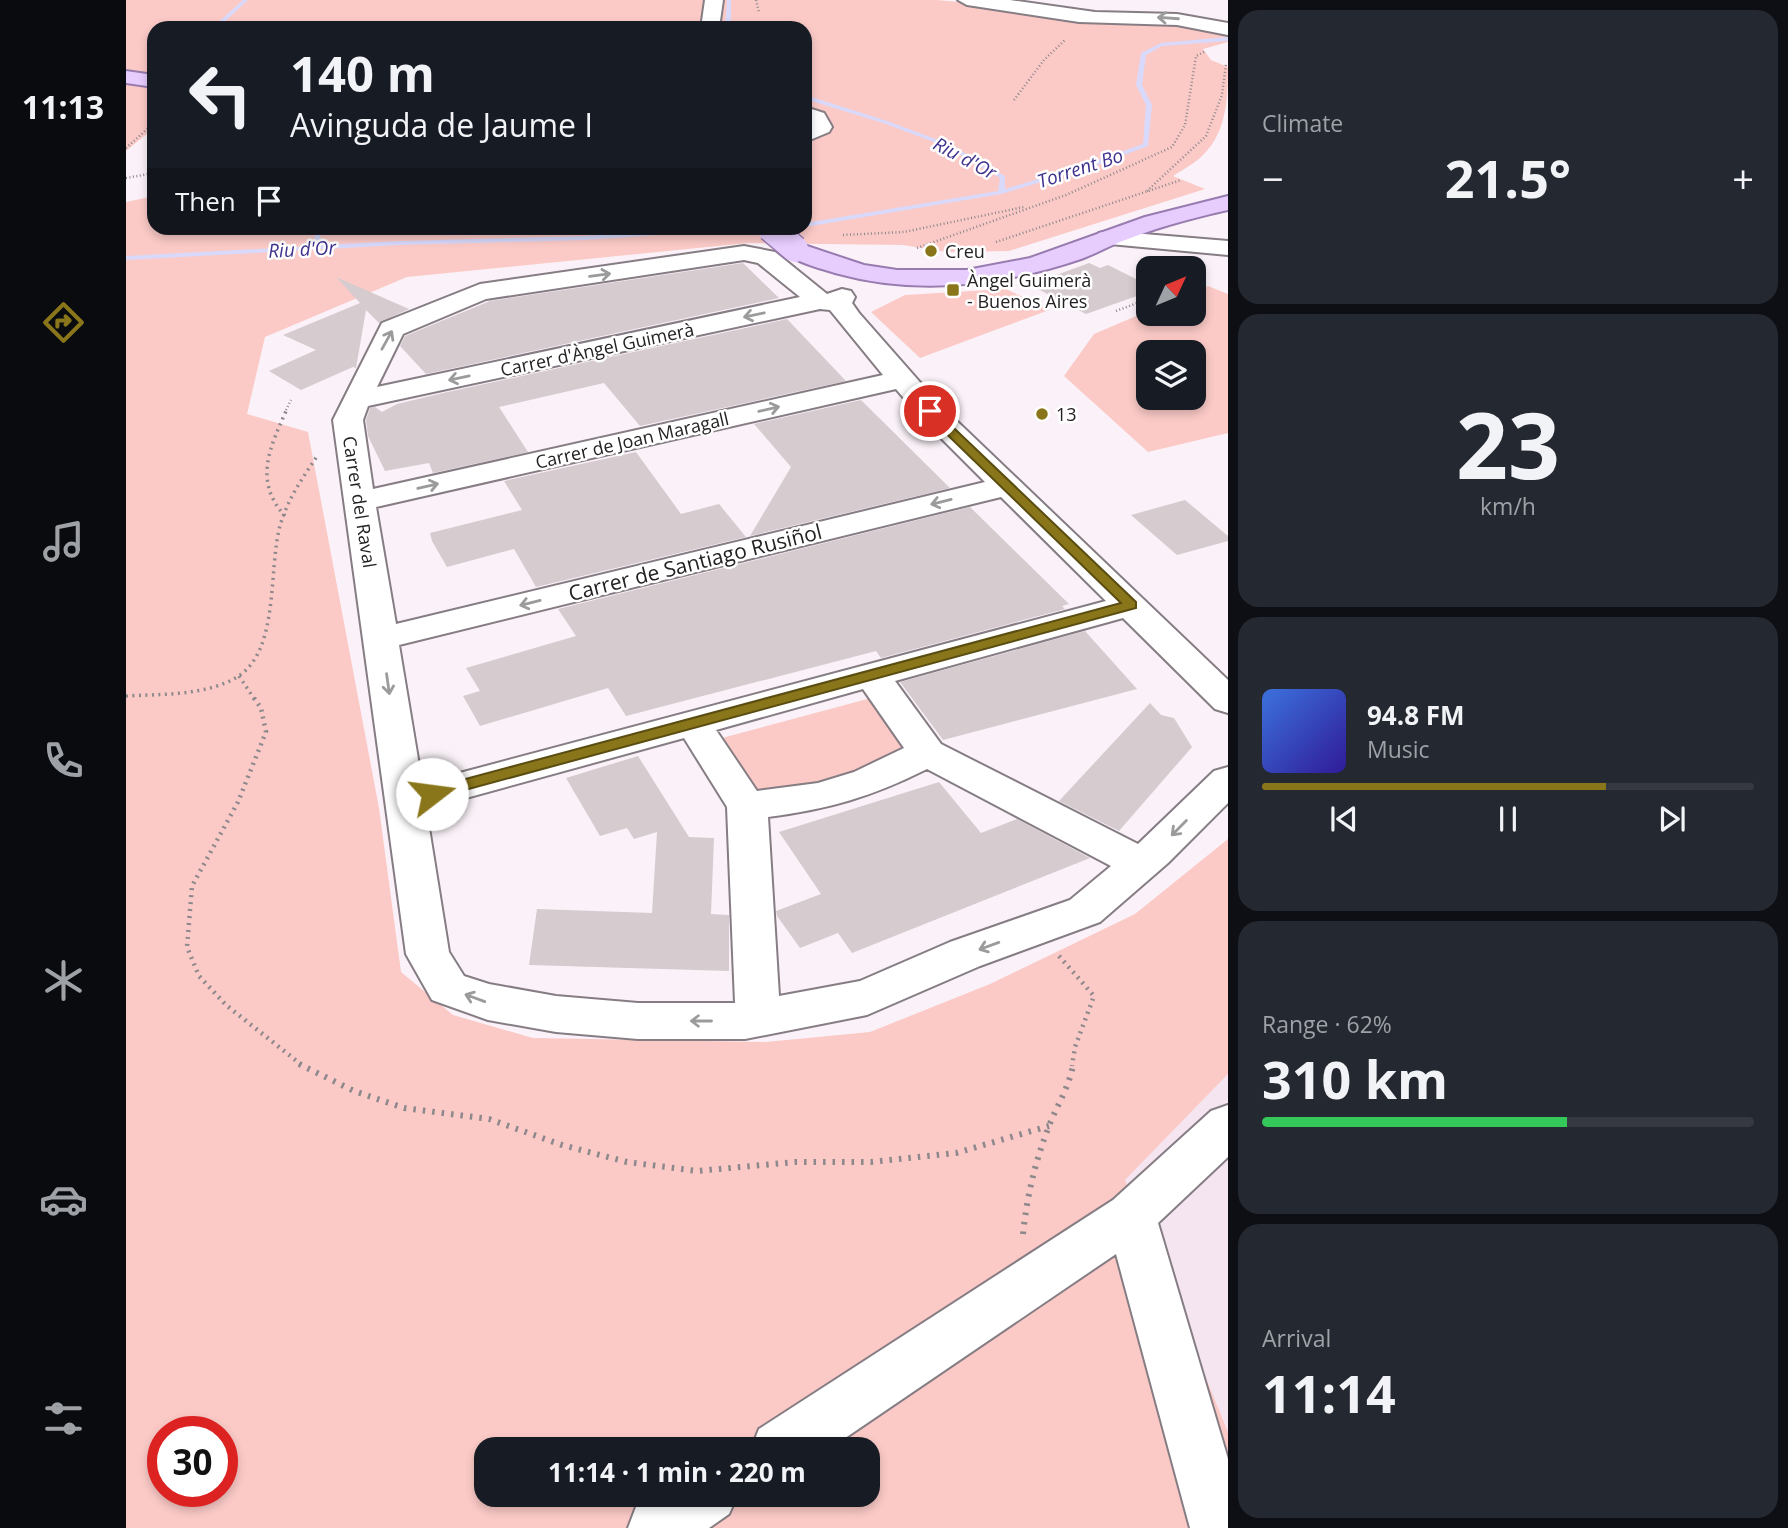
<!DOCTYPE html>
<html lang="en">
<head>
<meta charset="utf-8">
<style>
  :root { --surface:#171b24; --page:#242831; --text:#f1f3f6; --muted:#9ea1a6; --line:#363941; --accent:#8a761a }
  body { margin:0; font-family:"Open Sans",sans-serif; background:var(--page); color:var(--text); height:100vh; display:flex; flex-direction:column; font-size:26px; white-space:nowrap }
  * { box-sizing:border-box; margin:0 }
  p { font-size:23px; color:var(--muted) }
  .icon { flex:none; width:38px; height:38px; fill:none; stroke:currentColor; stroke-width:2; stroke-linecap:round; stroke-linejoin:round }
  .map { position:relative; flex:1; overflow:hidden }
  .sheet { display:flex; flex-direction:column; gap:10px; padding:10px; background:#0d0f14; width:560px }
  .sheet>* { flex:none }
  .guide { position:absolute; left:21px; top:21px; width:665px; height:214px; border-radius:21px; box-shadow:0 4px 10px #0003; background:#171b24; color:var(--text); overflow:hidden }
  .needle { width:46px; rotate:46deg }
  .controls { position:absolute; left:1010px; top:256px; display:grid; gap:14px }
  .controls a { display:grid; place-items:center; width:70px; height:70px; border-radius:14px; background:var(--surface); box-shadow:0 4px 10px #0003; font-size:35px }
  .speed { position:absolute; left:21px; top:1416px; display:flex; gap:14px; font-size:35px; font-weight:700; text-align:center }
  .speed>* { display:grid; place-content:center; width:91px; height:91px; border-radius:50%; background:var(--surface); box-shadow:0 4px 10px #0003; line-height:1 }
  .speed .limit { border:10px solid #d22; background:#fff; color:#111 }
  .pin { position:absolute; display:grid; place-items:center; width:60px; height:60px; color:#fff; margin:-30px; border:4px solid #fff; border-radius:50%; box-shadow:0 2px 7px #0007 }
  .me { position:absolute; width:77px; margin:-38px; rotate:75deg; stroke-linejoin:round; filter:drop-shadow(0 0 5px #0008) }
  .turn { display:flex; align-items:center; gap:24px; height:147px; padding:0 28px; font-size:32px }
  .turn .icon { width:91px; height:91px; stroke-width:2.5 }
  .turn b { display:block; font-size:49px; line-height:60px }
  .then { display:flex; align-items:center; height:66px; padding:0 28px; background:#0003; gap:14px; font-size:26px }
  .big { font-size:52px; font-weight:700; line-height:1.1 }
  .sheet .tile { flex:1; display:flex; flex-direction:column; justify-content:center; gap:10px; min-width:0; padding:0 24px; border-radius:21px; background:var(--page) }
  .sheet .dial { align-items:center; gap:0 }
  .dial b { font-size:91px; line-height:1 }
  .song { display:flex; align-items:center; gap:21px }
  .cover { width:84px; height:84px; border-radius:10px; background:linear-gradient(135deg,hsl(220 70% 55%),hsl(250 70% 35%)) }
  .played { height:7px; border-radius:4px; background:linear-gradient(90deg,var(--accent) 70%,var(--line) 70%) }
  .keys { display:flex; justify-content:space-around; direction:ltr }
  .heat { display:flex; justify-content:space-between; align-items:center; font-size:38px; direction:ltr }
  .charge { height:10px; border-radius:5px; background:linear-gradient(90deg,#34c759 62%,var(--line) 0) }
  .trip { position:absolute; left:348px; top:1437px; width:406px; height:70px; border-radius:21px; background:var(--surface); box-shadow:0 4px 10px #0003; font-weight:700; line-height:70px; text-align:center }
  main { display:flex; flex:1; min-height:0 }
  .tabs { display:flex; flex-direction:column; width:126px; justify-content:space-around; align-items:center; background:#090b0e; color:var(--muted) }
  .tabs .icon { width:49px; height:49px }
  .tabs .on { color:var(--accent) }
  .tabs b { font-size:32px; color:var(--text) }
  .map>svg:first-child { display:block }
  .built { fill:#f4e5f1 }
  .green { fill:#fbcac7; fill-rule:evenodd }
  .lines { fill:none; stroke-linecap:round; stroke-linejoin:round }
  .stream { fill:#d8d9fb; fill-rule:evenodd }
  .building { fill:#d6cbcf }
  .minor-casing { stroke:#857d83; stroke-width:4 }
  .major-casing { stroke:#987baf; stroke-width:4 }
  .path-far3 { stroke:#8d888c; stroke-width:2.5; stroke-dasharray:1 2.5; stroke-linecap:butt }
  .path-far2 { stroke:#8d888c; stroke-width:3.5; stroke-dasharray:2 4.5; stroke-linecap:butt }
  .path-far1 { stroke:#8d888c; stroke-width:4.5; stroke-dasharray:2 5; stroke-linecap:butt }
  .path { stroke:#8d888c; stroke-width:6; stroke-dasharray:2.5 7; stroke-linecap:butt }
  .minor { fill:#fff; fill-rule:evenodd }
  .major { fill:#e6cdfd; fill-rule:evenodd }
  .major-bridge-casing { stroke:#987baf; stroke-width:29; stroke-linecap:butt }
  .major-bridge { stroke:#e6cdfd; stroke-width:26 }
  .oneway { stroke:#9c9b9c }
  .route { fill:#8a761a; stroke:#5a4d11; stroke-width:2 }
  .poi-dot { fill:#8a761a; stroke:#fff; stroke-width:2.5 }
  .labels { text-anchor:middle; dominant-baseline:central; stroke-width:5; stroke-linejoin:round; paint-order:stroke }
  .far-poi-label { font-size:18px; fill:#242123; stroke:#fff; text-anchor:start }
  .far-street-label { font-size:18px; fill:#242123; stroke:#fff }
  .far-water-label { font-size:19px; font-style:italic; fill:#3f328f; stroke:#fff }
  .street-label { font-size:21px; fill:#242123; stroke:#fff }
</style>
</head>
<body>
<main>
<nav class="tabs">
<b>11:13</b>
<svg class="icon on" aria-label="directions" viewBox="0 0 24 24"><path d="M12 3l9 9-9 9-9-9zM9 14v-3h6M13 9l2 2-2 2"/></svg>
<svg class="icon" aria-label="music" viewBox="0 0 24 24"><path d="M9 18V5l10-2v13"/><circle cx="6" cy="18" r="3"/><circle cx="16" cy="16" r="3"/></svg>
<svg class="icon" aria-label="phone" viewBox="0 0 24 24"><path d="M5 4h4l2 5-3 2q2 4 5 5l2-3 5 2v4C11 20 4 13 5 4z"/></svg>
<svg class="icon" aria-label="climate" viewBox="0 0 24 24"><path d="M12 3v18M4 7l16 10M4 17L20 7"/></svg>
<svg class="icon" aria-label="car" viewBox="0 0 24 24"><path d="M5 17H2v-5l4-1 3-4h7l3 4 3 1v5h-3M9 17h6M6 11h13"/><circle cx="7" cy="17" r="2"/><circle cx="17" cy="17" r="2"/></svg>
<svg class="icon" aria-label="filters" viewBox="0 0 24 24"><path d="M4 7h16M4 17h16"/><circle cx="9" cy="7" r="2"/><circle cx="15" cy="17" r="2"/></svg>
</nav>
<div class="map">
<svg width="1102" height="1528" viewBox="0 0 1102 1528">
  <rect width="100%" height="100%" fill="#faf2f8"/>
  <!-- built -->
  <path class="built" d="M1102,1074V1432L999,1180Z"/>
  <!-- green -->
  <path class="green" d="M0,0H811L1059,23L1102,34V42L1077,49L1085,60L1102,67C1102,96 1101,130 1079,153C1071,162 1058,169 1047,176L1079,189L883,251L821,252L777,245L622,243L281,277L139,337L121,414L182,432L253,808L275,972L327,1015L407,1038L640,1042L744,1032L864,984L1009,914L1102,839V1074L999,1180L1102,1432V1528H0V202L28,196V228H679V28H28V128L0,151ZM37,1432H96V1491H37ZM360,1449H742V1494H360Z
    M1082,286L1102,294V433L1022,452L938,376L968,334L1022,311L1068,313V293ZM1022,352H1068V397H1022Z
    M880,289L923,310L794,358L745,312L779,295Z
    M745,698L781,744L721,777L629,796L596,738Z"/>
  <g class="lines">
    <!-- stream -->
    <path class="stream" d="M117,0H122L92,28H86Z
      M601,0H605V28H599Z
      M1102,37V41L1036,46L1020,55L1016,85L1026,105L1022,146L969,166L875,194L679,227V223L872,191L874,178L819,146L757,123L679,99V95L761,121L823,144L879,176V189L964,163L1017,144L1020,105L1010,85L1015,53L1035,43Z
      M188,228H194L195,245L274,241L459,236L582,228H606L603,230L459,240L274,245L0,260V256L189,246Z"/>
  </g>
  <!-- building -->
  <path class="building" d="M617,263L653,298L300,374L274,346L279,336L364,301Z
    M963,263L974,268L982,265L1022,285V292L960,314L908,287L926,280L922,278Z
    M210,277L283,309L253,323L240,310L230,368L227,367L175,390L143,371L190,350L157,335L234,303Z
    M661,319L720,381L514,426L478,383L373,407L402,452L307,473L303,463L259,471L242,436L240,420L244,408L249,407L256,412L271,404L317,393Z
    M735,400L824,488L624,536L665,467L628,424Z
    M510,452L555,514L593,504L620,537L410,587L388,549L321,567L306,541L304,533L396,510L378,481Z
    M1059,500L1102,536V541L1051,555L1005,515Z
    M844,507L943,604L936,606L939,609L755,658L750,651L500,716L482,688L354,726L337,696L354,691L340,668L450,636L432,609Z
    M959,631L1011,689L817,740L774,682Z
    M1024,703L1035,715L1048,718L1066,747L993,831L933,801Z
    M512,756L563,837L588,838L585,914L603,915V971L403,965L411,909L526,913L531,832L508,839L501,828L474,836L440,778Z
    M813,782L855,833L891,819L964,858L726,953L712,933L674,948L651,916L650,911L695,894L653,832Z"/>
  <g class="lines">
    <defs>
      <path id="minor" d="M579,0H597L593,28H575Z
        M832,0H884L969,12L1051,14L1102,23V35L1051,25L953,22L841,5Z
        M679,107L698,113L706,127L703,132L679,142V127L683,125L679,121Z
        M982,231L1102,241V255L973,243L970,238L973,233Z
        M618,246L649,252L701,294L716,289L725,291L729,297L726,303L733,313L814,405L1102,680V713L1089,709L997,618L769,681L815,744L1012,844L1088,771L1102,767V803L1042,863L974,922L854,966L741,1015L619,1039H512L430,1032L362,1020L306,1000L280,954L207,420L256,323L354,284ZM618,260L632,263L674,297L251,387L277,334L360,299ZM694,309L704,310L757,375L247,489L237,420L242,406ZM770,389L794,417L859,482L270,624L250,507ZM875,497L980,601L296,783L273,645ZM737,689L778,748L728,772L692,783L631,791L590,730ZM558,738L601,807L609,1003H512L430,996L363,984L338,976L323,952L300,809ZM801,769L985,866L944,900L824,942L734,981L653,996L642,817C703,809 745,797 801,769Z
        M1102,1105V1157L1032,1223L1102,1459V1528H1064L990,1254L703,1449H625L633,1429L987,1200L1085,1111Z
        M530,1494H612L603,1514L583,1528H502L510,1507Z"/>
      <path id="major" d="M0,71L28,75V87L0,83Z
        M1102,196V210C1066,218 1029,228 994,242C981,247 969,254 955,259C875,286 792,296 709,273C694,268 666,262 657,249L660,244L669,242L738,265L771,270H841L904,258L1019,217Z"/>
    </defs>
    <!-- minor casing -->
    <use href="#minor" class="minor-casing"/>
    <!-- major casing -->
    <use href="#major" class="major-casing"/>
    <!-- path-far3 -->
    <path class="path-far3" d="M630,0L633,12
      M888,100L918,60L940,39
      M0,148L28,123
      M0,178L28,173
      M1021,191L1080,136L1096,95L1100,64
      M717,235L778,232L898,207
      M870,242L1055,180
      M791,248L940,195L1046,147L1059,125L1070,56L1080,51
      M1068,274L1072,279L1068,281
      M990,311L1022,299
      M160,410L165,400"/>
    <!-- path-far2 -->
    <path class="path-far2" d="M159,516C127,481 144,447 161,409
      M113,676L129,700
      M0,696C34,694 80,696 111,677C154,651 142,569 154,526C161,500 177,477 192,455"/>
    <!-- path-far1 -->
    <path class="path-far1" d="M128,698L135,708L140,732L112,802L66,886L61,947L73,976L100,1005L177,1066
      M933,956L968,996L949,1047L946,1066"/>
    <!-- path -->
    <path class="path" d="M173,1064L228,1091L278,1108L363,1119L436,1145L501,1162L571,1171L669,1162H745L830,1153L923,1126
      M897,1234C901,1196 909,1162 923,1126C931,1105 944,1086 947,1064"/>
    <!-- minor -->
    <use href="#minor" class="minor"/>
    <!-- major -->
    <use href="#major" class="major"/>
    <defs>
      <path id="major-bridge" d="M644,228L669,249"/>
    </defs>
    <!-- major-bridge casing -->
    <use href="#major-bridge" class="major-bridge-casing"/>
    <!-- major-bridge -->
    <use href="#major-bridge" class="major-bridge"/>
  </g>
  <!-- one-way arrows -->
  <defs><path id="oneway-shaft" d="M-6 0H5M1.5-3L5.5 0L1.5 3" fill="none" stroke-width="1.6" stroke-linecap="round" stroke-linejoin="round" transform="scale(1.75)"/></defs>
  <g class="oneway">
    <use href="#oneway-shaft" transform="translate(1042 18) rotate(-176)"/>
    <use href="#oneway-shaft" transform="translate(474 275) rotate(-8)"/>
    <use href="#oneway-shaft" transform="translate(628 315) rotate(168)"/>
    <use href="#oneway-shaft" transform="translate(261 340) rotate(-61)"/>
    <use href="#oneway-shaft" transform="translate(333 378) rotate(168)"/>
    <use href="#oneway-shaft" transform="translate(643 409) rotate(-13)"/>
    <use href="#oneway-shaft" transform="translate(302 486) rotate(-13)"/>
    <use href="#oneway-shaft" transform="translate(815 502) rotate(166)"/>
    <use href="#oneway-shaft" transform="translate(404 603) rotate(166)"/>
    <use href="#oneway-shaft" transform="translate(262 684) rotate(82)"/>
    <use href="#oneway-shaft" transform="translate(1053 828) rotate(135)"/>
    <use href="#oneway-shaft" transform="translate(863 946) rotate(160)"/>
    <use href="#oneway-shaft" transform="translate(349 998) rotate(-160)"/>
    <use href="#oneway-shaft" transform="translate(575 1021) rotate(180)"/>
  </g>
  <!-- route -->
  <path class="route" d="M804,407L808,409L1010,602V608L306,799L300,798L298,794L300,790L306,788L995,603L800,414L798,411Z"/>
  <!-- markers -->
  <g class="poi-dot">
    <circle cx="805" cy="251" r="7"/>
    <rect x="820" y="283" width="14" height="14" rx="3.5"/>
    <circle cx="916" cy="414" r="7"/>
  </g>
  <g class="labels">
    <!-- far-poi labels -->
    <g class="far-poi-label">
      <text x="819" y="251">Creu</text>
      <text x="841" y="280">Àngel Guimerà<tspan x="841" dy="21">- Buenos Aires</tspan></text>
      <text x="930" y="414">13</text>
    </g>
    <!-- far-street labels -->
    <g class="far-street-label">
      <text transform="translate(471 349) rotate(-12)">Carrer d'Àngel Guimerà</text>
      <text transform="translate(506 440) rotate(-13)">Carrer de Joan Maragall</text>
      <text transform="translate(234 502) rotate(81)">Carrer del Raval</text>
    </g>
    <!-- far-water labels -->
    <g class="far-water-label">
      <text transform="translate(839 158) rotate(28)">Riu d'Or</text>
      <text transform="translate(954 168) rotate(-18)">Torrent Bo</text>
      <text transform="translate(176 249) rotate(-3)">Riu d'Or</text>
    </g>
    <!-- street labels -->
    <g class="street-label">
      <text transform="translate(569 562) rotate(-14)">Carrer de Santiago Rusiñol</text>
    </g>
  </g>
</svg>
<div class="controls">
<a><svg class="needle" viewBox="-14 -14 28 28"><path d="M0-13l5 13h-10z" fill="#e53935"/><path d="M0 13l5-13h-10z" fill="#9ea1a6"/></svg></a>
<a><svg class="icon" aria-label="layers" viewBox="0 0 24 24"><path d="M12 4l9 5-9 5-9-5zM3 14l9 5 9-5"/></svg></a>
</div>
<div class="speed"><div class="limit">30</div></div>
<div class="pin" style="left:804px;top:411px;background:#d93025"><svg class="icon" aria-label="arrive" viewBox="0 0 24 24"><path d="M6 21V4h12l-3 4 3 4H6"/></svg></div>
<svg class="me" style="left:306px;top:794px" viewBox="-20 -20 40 40"><circle r="19" fill="#fff"/><path d="M0-13L10 11 0 6-10 11z" fill="#8a761a"/></svg>
<div class="trip">11:14 · 1 min · 220 m</div>
<div class="guide">
<div class="turn"><svg class="icon" aria-label="left" viewBox="0 0 24 24"><path d="M17 20v-9H6M10 6l-5 5 5 5"/></svg><div><b>140 m</b>Avinguda de Jaume I</div></div>
<div class="then">Then<svg class="icon" aria-label="arrive" viewBox="0 0 24 24"><path d="M6 21V4h12l-3 4 3 4H6"/></svg></div>
</div>
</div>
<section class="sheet">
<div class="tile"><p>Climate</p>
<div class="heat"><a>−</a><b class="big">21.5°</b><a>+</a></div>
</div>
<div class="tile dial"><b>23</b><p>km/h</p></div>
<div class="tile">
<div class="song"><i class="cover"></i><div><b>94.8 FM</b><p>Music</p></div></div>
<div class="played"></div>
<div class="keys"><svg class="icon" aria-label="previous" viewBox="0 0 24 24"><path d="M18 5L8 12l10 7zM5 5v14"/></svg><svg class="icon" aria-label="pause" viewBox="0 0 24 24"><path d="M8 5v14M16 5v14"/></svg><svg class="icon" aria-label="next" viewBox="0 0 24 24"><path d="M6 5l10 7-10 7zM19 5v14"/></svg></div>
</div>
<div class="tile"><p>Range · 62%</p><b class="big">310 km</b><div class="charge"></div></div>
<div class="tile"><p>Arrival</p><b class="big">11:14</b></div>
</section>
</main>
</body>
</html>
